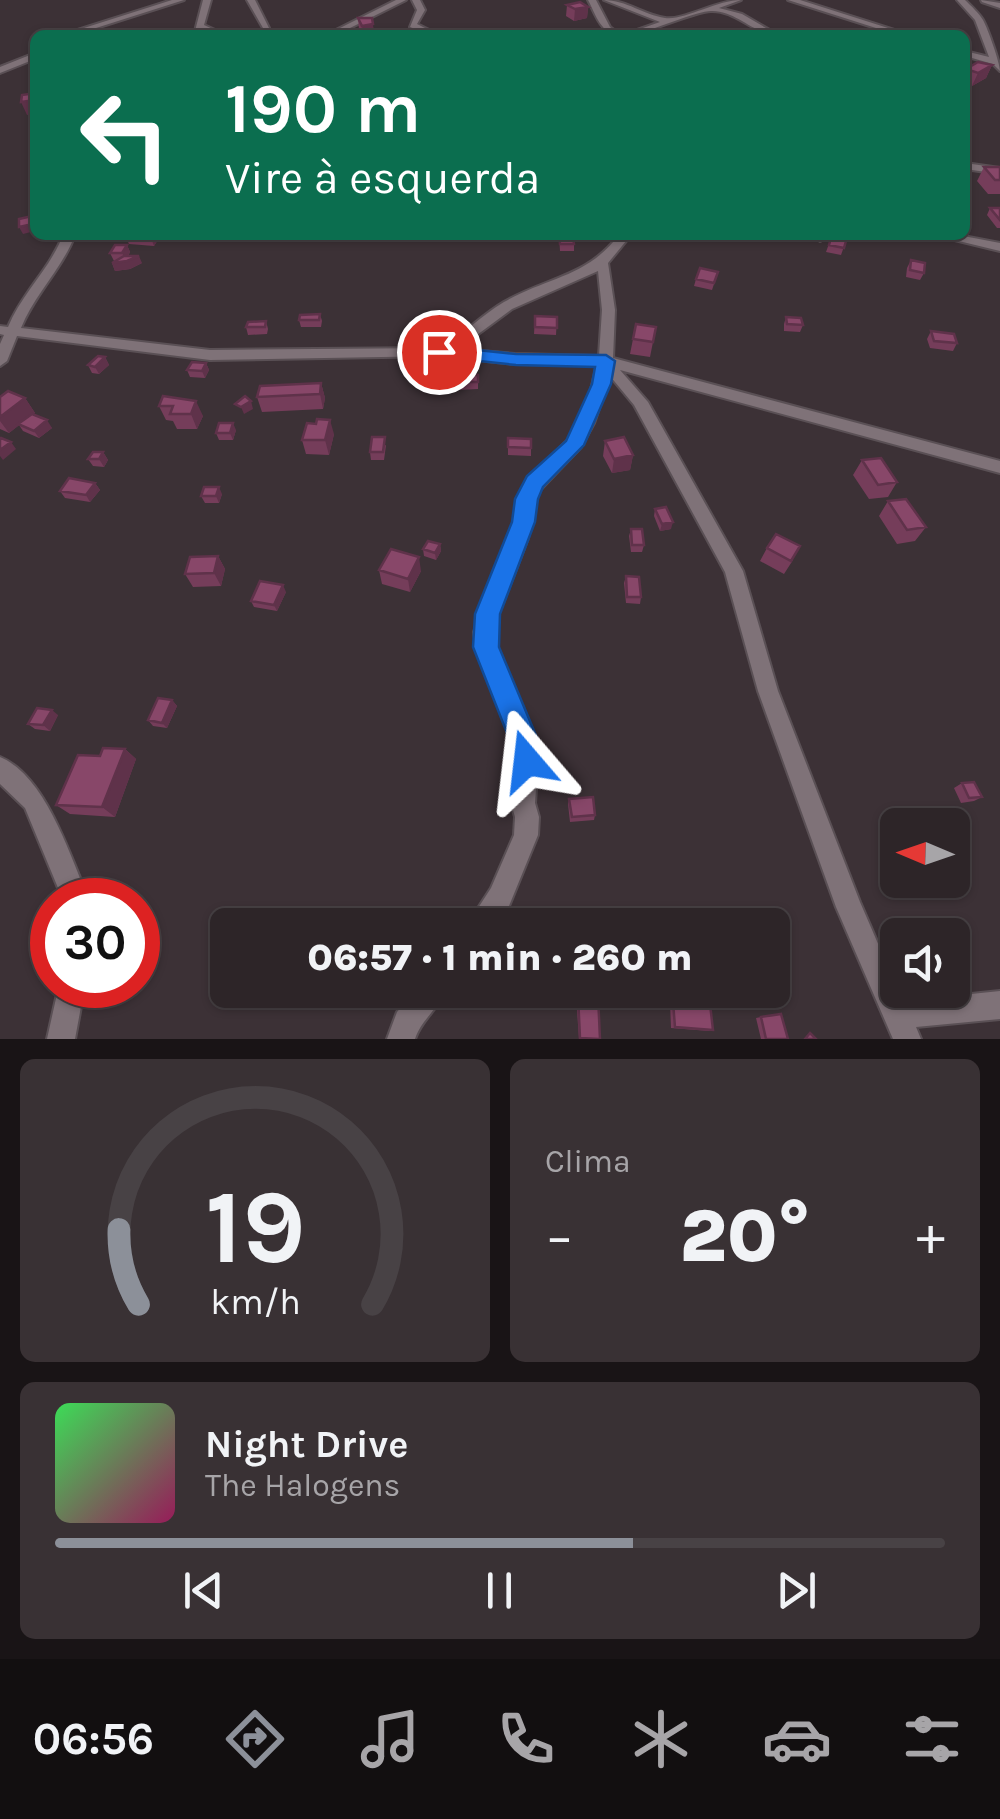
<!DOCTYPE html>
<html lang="pt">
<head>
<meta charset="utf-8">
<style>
  :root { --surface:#2d2528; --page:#393134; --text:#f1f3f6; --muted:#a7a5a8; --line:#484245; --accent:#8c9099 }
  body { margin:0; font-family:Karla,sans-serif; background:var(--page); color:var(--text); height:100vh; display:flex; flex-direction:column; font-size:38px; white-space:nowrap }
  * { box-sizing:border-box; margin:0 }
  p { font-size:32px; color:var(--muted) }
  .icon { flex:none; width:55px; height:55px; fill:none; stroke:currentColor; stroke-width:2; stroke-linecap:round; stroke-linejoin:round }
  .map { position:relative; height:1039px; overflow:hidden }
  .sheet { display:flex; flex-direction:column; gap:20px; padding:20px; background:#191416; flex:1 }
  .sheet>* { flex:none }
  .hud { position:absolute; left:30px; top:30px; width:940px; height:210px; border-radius:15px; box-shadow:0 2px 8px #0004,0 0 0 2px var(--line); background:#0b6e4f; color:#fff; overflow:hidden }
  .needle { width:65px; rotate:272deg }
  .buttons { position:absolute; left:880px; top:808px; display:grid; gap:20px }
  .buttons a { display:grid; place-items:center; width:90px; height:90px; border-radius:15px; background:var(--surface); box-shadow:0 2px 8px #0004,0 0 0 2px var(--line); font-size:50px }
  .speed { position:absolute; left:30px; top:878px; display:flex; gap:20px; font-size:50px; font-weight:700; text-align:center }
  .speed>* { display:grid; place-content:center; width:130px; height:130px; border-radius:50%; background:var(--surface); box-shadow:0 2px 8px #0004,0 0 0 2px var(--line); line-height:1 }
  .speed .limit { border:15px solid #d22; background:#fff; color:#111 }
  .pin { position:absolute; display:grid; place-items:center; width:85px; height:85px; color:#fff; margin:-42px; border:5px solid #fff; border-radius:50%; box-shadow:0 2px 10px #0007 }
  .me { position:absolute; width:110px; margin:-55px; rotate:343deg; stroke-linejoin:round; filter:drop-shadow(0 0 8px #0008) }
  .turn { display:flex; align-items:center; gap:35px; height:210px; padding:0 30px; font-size:45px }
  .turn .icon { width:130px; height:130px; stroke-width:2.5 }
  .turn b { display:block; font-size:70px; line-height:85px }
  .big { font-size:75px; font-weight:800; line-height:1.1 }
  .sheet .widget { flex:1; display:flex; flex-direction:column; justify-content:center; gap:15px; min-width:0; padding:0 35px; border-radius:15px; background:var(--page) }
  .sheet .dial { align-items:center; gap:0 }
  .dial svg { height:260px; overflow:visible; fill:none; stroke:var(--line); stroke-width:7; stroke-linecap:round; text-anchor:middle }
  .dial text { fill:var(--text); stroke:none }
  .song { display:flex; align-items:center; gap:30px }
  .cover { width:120px; height:120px; border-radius:15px; background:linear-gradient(135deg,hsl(130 70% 55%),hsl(330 70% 35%)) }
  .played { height:10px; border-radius:5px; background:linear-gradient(90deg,var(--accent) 65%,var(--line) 65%) }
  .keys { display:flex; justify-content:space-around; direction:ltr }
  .heat { display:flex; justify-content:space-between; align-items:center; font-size:55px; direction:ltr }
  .sheet .tiles { flex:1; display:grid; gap:20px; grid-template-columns:1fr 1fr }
  .widget:last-child { grid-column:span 2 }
  .trip { position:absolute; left:210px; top:908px; width:580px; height:100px; border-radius:15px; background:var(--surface); box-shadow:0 2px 8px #0004,0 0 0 2px var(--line); font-weight:800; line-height:100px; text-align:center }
  .dock { display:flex; height:160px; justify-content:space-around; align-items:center; background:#120f10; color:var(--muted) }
  .dock .icon { width:70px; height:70px }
  .dock .on { color:var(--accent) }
  .dock b { font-size:45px; color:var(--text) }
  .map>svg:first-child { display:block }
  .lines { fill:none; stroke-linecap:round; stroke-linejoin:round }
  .minor-casing { stroke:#5a5055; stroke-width:4 }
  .minor { fill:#7f7278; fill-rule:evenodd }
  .wall { fill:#753d5a }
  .shaded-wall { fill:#5f324a }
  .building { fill:#884769; stroke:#5f324a; stroke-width:2.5 }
  .route { fill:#1a73e8; stroke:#114b97; stroke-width:2.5 }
</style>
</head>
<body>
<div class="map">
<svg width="1000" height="1039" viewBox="0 0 1000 1039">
  <rect width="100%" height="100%" fill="#3c3136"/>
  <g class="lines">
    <defs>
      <path id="minor" d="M172,0H184L74,35H62Z
        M203,0H211L204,25L226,35H215L203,30L202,35H194Z
        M247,0H255L269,28H263Z
        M396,0H406L336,35H326Z
        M412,0H420L425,10L417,24L439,35H429L410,27L417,10Z
        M588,0H596L610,27L621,35C601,35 596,15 588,0Z
        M604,0C626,0 644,15 665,18C683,21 717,0 741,0L719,8L742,14L778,35C754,35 736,10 711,11C698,11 651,30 635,35H623L660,22Z
        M788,0H800L910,35H898Z
        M957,0H965C971,6 979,13 983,20C988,29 1000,63 1000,71L993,64L965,56V51L989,57L975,20Z
        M981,0L1000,3V8L982,2Z
        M35,53V59L0,73V67Z
        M965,163L1000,168V174L965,169Z
        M63,235H75C62,269 34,295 21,328L210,350L439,348C463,336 480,316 504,302C547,277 586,278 619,235H631L608,263L615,310L613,358L1000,461V473L620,370L648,402L743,571L778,691L860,902L898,990L904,1001L1000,991V1019L916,1027L921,1039H893L836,907L758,691L725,572L634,405L610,376L594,423L581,447L538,492L528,538L497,618L494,632L496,647L534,738L538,761L535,803L539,817L538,835L509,906L495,925H467L491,888L514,835L515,817L511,803L516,761L512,738L476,647L474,632L510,538L524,487L536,471L569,439L588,402L597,365L515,364L439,356L210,360L17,336L7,361L0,366V344L4,335L0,334V326L8,327C22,293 50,269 63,235ZM598,271L602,310L599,356L515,354L458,349L512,309Z
        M813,235H825L826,237L820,241Z
        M934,235H958L1000,243V251Z
        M0,757C46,776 70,856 89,900H63L25,808L0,784Z
        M59,985H85L75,1039H47Z
        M416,990H446C439,1008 421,1020 415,1039H387L397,1012Z"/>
    </defs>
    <!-- minor casing -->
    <use href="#minor" class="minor-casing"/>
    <!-- minor -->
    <use href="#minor" class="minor"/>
  </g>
  <!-- wall -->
  <path class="wall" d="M567,5L588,7L587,18L574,21L566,16Z
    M358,18H372L374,35H362L359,30Z
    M992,65L986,78L972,86L965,83L966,69Z
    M984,167L1000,168V194H988L977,181Z
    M990,208H1000V228H997L987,215Z
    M125,235H161L154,246L129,244Z
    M559,235L574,244V251H560Z
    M686,235H712L710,242L686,239Z
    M831,238L846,241L841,255L826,252Z
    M127,245L130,252L128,256L142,263L130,269L115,271L112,263L117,261H114L110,253Z
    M911,260L924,273L920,280L906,277L907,268Z
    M718,272L712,290L694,286L696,279Z
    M320,314L322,321L321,327H301L299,320Z
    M535,316L557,317L556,335L534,334Z
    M786,317L803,325L800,332L784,331V324Z
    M266,321L268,329L267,334L248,335L246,327Z
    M636,324L656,327L650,357L630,354Z
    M448,327L447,341H430L429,333Z
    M931,331L957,343L953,351L930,348L927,339Z
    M105,357L109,365L99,374L92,373L88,365Z
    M206,363L209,370L205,378L190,377L187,370Z
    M457,375H478V389L458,390Z
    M321,383L325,398L323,409L262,412L257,397Z
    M163,396L203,416L197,429H177L173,421L166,420L159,406Z
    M0,397L25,398L35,413L33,414L52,428L39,438L23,431L19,425L9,433L0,429Z
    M236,430L233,440H219L216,433Z
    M334,434L329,455L306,454L302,440Z
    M508,438L531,439V456L508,455Z
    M605,441L633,455L630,470L612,473L603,456Z
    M386,445L384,460H371L370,452Z
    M103,452L108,460L104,467L93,466L88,459Z
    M862,460L897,482L888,497L869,499L853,475Z
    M95,483L100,490L90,502L65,498L60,491Z
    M222,494L219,503H205L201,496Z
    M888,501L926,527L915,541L897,544L879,516Z
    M655,509L671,529L660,531L654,516Z
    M631,529L644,545L642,552H631L629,536Z
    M440,544L441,551L436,560L424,556L423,549Z
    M767,548L793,560L784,574L760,561Z
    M218,556L225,569L221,586L193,587L185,574Z
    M379,570L421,571L410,592L382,584Z
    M626,576L641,597L640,604L626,603L624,583Z
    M286,592L277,611L254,607L251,601Z
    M172,700L177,706L167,728L153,726L148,720Z
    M58,715L50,731L35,729L28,724Z
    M125,749L136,759L115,817L70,814L56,805L100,756Z
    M962,783L982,797L974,801L961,803L954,788Z
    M569,799L595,815L594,820L570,822L568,804Z
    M578,995L600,1039H579L576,996Z
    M673,1002L713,1030L709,1031L671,1028L670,1003Z
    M761,1017L788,1039H761L756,1018Z"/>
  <!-- shaded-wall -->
  <path class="shaded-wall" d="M588,7L587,18L574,21L575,9Z
    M373,24L374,35H363L362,26Z
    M992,65L986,78L972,86L978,73Z
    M35,100V114L27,115L21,102Z
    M32,216L35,221V231L23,234L19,227Z
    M150,235H161L154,246Z
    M127,245L130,252L126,260L122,253Z
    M139,256L142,263L130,269L115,271L112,263Z
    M105,357L109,365L99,374L95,367Z
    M206,363L209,370L205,378L202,371Z
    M321,383L325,398L323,409L320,394Z
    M25,398L35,413L9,433L0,421V417Z
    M196,401L203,416L197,429L191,414Z
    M251,401L253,409L244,414L241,407Z
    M47,420L52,428L39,438L34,431Z
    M330,420L334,434L329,455L325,440Z
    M233,423L236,430L233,440L230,433Z
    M11,442L16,449L3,460L0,456V450Z
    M103,452L108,460L104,467L99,459Z
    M633,455L630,470L612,473L614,459Z
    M95,483L100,490L90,502L86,495Z
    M219,487L222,494L219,503L216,496Z
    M673,522L671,529L660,531L662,524Z
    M440,544L441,551L436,560L435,553Z
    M218,556L225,569L221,586L214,573Z
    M419,557L421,571L410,592L408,579Z
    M283,585L286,592L277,611L274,605Z
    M172,700L177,706L167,728L162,723Z
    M52,710L58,715L50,731L43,725Z
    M125,749L136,759L115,817L102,807Z"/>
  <!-- building -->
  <path class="building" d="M580,2L588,7L575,9L567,5Z
    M358,18H372L373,24L362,26Z
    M978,62L992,65L978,73L966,69Z
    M35,93V100L21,102L22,95Z
    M984,167H1000V180H995Z
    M990,208H1000V220Z
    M32,216L33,224L19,227V219Z
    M559,235H573L574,244H560Z
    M831,238L846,241L844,248L829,245Z
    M115,245H127L122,253H110Z
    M124,256H139L127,261L112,263Z
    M911,260L925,263L924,273L910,270Z
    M700,268L718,272L714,283L696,279Z
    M320,314L319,320H299L300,315Z
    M535,316L557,317V328L535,327Z
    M786,317L801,318L803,325L787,324Z
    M266,321L265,327H246L248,322Z
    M636,324L656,327L653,342L633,339Z
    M430,327H448L447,334L429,333Z
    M931,331L954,334L957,343L934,341Z
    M98,356L105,357L95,367L88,365Z
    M192,362L206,363L202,371L187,370Z
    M457,375H478V382H457Z
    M321,383L320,394L257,397L260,386Z
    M8,391L25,398L0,417V397Z
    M163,396L196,401L191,414H170L173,406H159Z
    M245,396L251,401L241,407L235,404Z
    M32,414L47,420L34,431L18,424Z
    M317,419L330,420L325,440H302L307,423L316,424Z
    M219,423H233L230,433H216Z
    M372,437H385L383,452H370Z
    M624,437L633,455L614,459L605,441Z
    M1,438L11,442L0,450V439Z
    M508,438L531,439V448L508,447Z
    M93,452H103L99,459H88Z
    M881,458L897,482L878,485L862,460Z
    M69,478L95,483L86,495L60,491Z
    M204,487H219L216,496H201Z
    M906,499L926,527L907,530L888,501Z
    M666,507L673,522L662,524L655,509Z
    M631,529H642L644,545H632Z
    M776,534L800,546L791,561L767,548Z
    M428,541L440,544L435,553L423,549Z
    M391,549L419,557L408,579L379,570Z
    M218,556L214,573L185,574L190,557Z
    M626,576L639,577L641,597H627Z
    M260,581L283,585L274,605L251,601Z
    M158,698L172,700L162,723L148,720Z
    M37,708L52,710L43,725L28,724Z
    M103,748L125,749L102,807L56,805L78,755L100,756Z
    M974,782L982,797L969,798L962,783Z
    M593,797L595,815L572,817L569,799Z
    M578,995H598L600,1039L580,1038Z
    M673,1002L710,1004L713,1030L675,1027Z
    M781,1014L788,1039H766L761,1017Z
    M810,1033L816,1039H805Z"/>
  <!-- route -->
  <path class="route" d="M439,346L516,354L606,355L615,361L611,384L584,445L543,487L538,499L535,522L500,614L499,647L537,738L542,761L537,771L527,775L517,771L509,738L473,647L475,614L512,522L515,499L527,476L566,441L592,384L595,367L516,365L432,356V347Z"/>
</svg>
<div class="buttons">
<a><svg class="needle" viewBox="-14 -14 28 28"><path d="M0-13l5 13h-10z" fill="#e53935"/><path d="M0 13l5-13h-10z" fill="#a7a5a8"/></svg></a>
<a><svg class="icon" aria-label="sound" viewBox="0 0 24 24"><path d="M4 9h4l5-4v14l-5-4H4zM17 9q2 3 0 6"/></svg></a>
</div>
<div class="speed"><div class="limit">30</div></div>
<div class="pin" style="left:439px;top:352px;background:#d93025"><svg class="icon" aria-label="arrive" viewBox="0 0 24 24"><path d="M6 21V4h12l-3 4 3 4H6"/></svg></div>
<svg class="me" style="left:527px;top:761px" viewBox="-20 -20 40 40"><path d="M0-17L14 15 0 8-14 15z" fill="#1a73e8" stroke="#fff" stroke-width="4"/></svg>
<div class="trip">06:57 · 1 min · 260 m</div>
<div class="hud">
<div class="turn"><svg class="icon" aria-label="left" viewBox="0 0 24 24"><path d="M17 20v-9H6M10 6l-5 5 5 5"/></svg><div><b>190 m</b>Vire à esquerda</div></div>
</div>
</div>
<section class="sheet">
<div class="tiles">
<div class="widget dial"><svg viewBox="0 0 100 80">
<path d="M14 69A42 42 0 1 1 86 69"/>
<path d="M14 69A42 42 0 0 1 8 46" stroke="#8c9099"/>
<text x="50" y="56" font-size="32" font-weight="700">19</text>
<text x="50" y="72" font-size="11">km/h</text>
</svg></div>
<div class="widget"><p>Clima</p>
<div class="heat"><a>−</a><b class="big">20°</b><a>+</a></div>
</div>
<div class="widget">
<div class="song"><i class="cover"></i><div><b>Night Drive</b><p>The Halogens</p></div></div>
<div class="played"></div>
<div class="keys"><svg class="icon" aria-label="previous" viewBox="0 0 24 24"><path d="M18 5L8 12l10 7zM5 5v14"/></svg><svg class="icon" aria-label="pause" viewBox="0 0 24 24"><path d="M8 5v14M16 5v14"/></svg><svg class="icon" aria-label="next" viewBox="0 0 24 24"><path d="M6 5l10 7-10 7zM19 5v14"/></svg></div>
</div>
</div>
</section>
<nav class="dock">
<b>06:56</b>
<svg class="icon on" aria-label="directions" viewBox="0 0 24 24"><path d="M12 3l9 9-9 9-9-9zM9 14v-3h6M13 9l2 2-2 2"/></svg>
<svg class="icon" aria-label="music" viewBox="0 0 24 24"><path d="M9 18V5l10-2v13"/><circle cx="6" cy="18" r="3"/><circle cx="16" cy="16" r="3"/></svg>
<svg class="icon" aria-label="phone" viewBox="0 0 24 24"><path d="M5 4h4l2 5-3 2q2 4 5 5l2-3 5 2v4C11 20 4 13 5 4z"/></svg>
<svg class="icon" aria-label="climate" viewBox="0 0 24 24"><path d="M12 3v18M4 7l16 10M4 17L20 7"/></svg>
<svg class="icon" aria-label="car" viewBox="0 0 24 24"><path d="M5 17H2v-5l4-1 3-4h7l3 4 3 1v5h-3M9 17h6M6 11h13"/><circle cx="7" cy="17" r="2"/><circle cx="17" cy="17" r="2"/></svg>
<svg class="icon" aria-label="filters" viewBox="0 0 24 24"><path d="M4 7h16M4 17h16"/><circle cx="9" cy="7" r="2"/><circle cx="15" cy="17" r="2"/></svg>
</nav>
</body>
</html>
